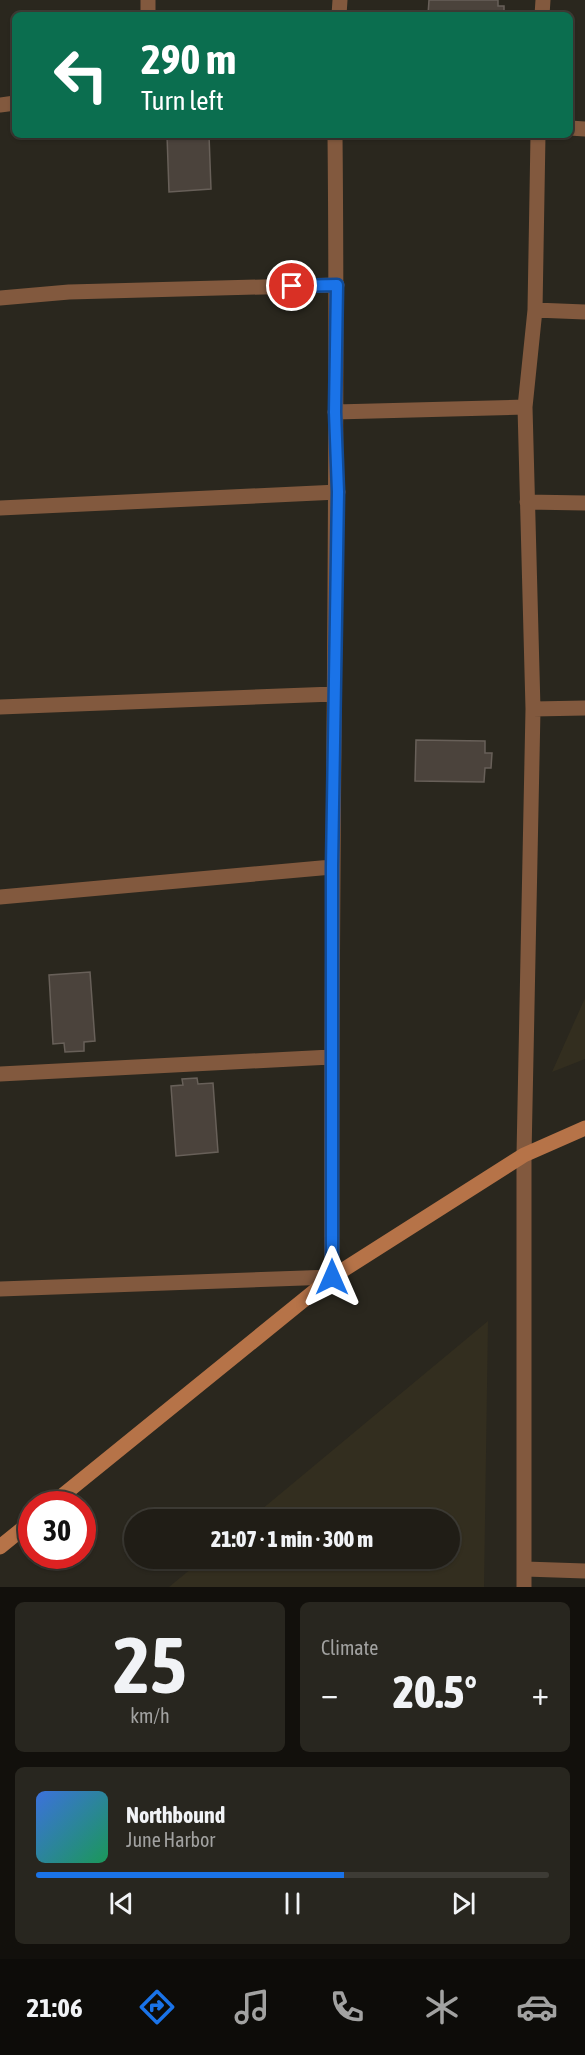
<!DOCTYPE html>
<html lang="en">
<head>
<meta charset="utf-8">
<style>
  :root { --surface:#201d16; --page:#28261f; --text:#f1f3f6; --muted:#a2a2a1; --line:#3d3b35; --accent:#1a73e8 }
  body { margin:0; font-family:"Asap Condensed",sans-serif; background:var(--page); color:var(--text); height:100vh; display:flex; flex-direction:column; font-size:22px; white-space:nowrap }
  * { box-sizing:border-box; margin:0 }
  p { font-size:20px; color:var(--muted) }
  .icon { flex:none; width:33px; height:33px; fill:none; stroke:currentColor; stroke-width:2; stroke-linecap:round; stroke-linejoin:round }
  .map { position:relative; height:1587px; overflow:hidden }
  .sheet { display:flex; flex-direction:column; gap:15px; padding:15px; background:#12100c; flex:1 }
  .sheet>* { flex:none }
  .banner { position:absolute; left:12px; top:12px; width:561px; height:126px; border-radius:9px; box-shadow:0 2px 4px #0004,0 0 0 2px var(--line); background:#0b6e4f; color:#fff; overflow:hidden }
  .speed { position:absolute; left:18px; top:1491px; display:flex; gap:12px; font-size:30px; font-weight:700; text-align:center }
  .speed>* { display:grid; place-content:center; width:78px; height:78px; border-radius:50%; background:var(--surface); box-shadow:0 2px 4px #0004,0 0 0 2px var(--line); line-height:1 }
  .speed .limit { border:9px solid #d22; background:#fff; color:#111 }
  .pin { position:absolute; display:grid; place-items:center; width:51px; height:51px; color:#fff; margin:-26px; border:3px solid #fff; border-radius:50%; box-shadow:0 2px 6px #0007 }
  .me { position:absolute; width:66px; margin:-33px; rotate:0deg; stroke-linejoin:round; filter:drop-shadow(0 0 4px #0008) }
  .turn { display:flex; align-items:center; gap:21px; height:126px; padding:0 30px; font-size:27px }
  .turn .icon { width:78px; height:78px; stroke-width:2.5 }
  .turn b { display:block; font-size:42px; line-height:51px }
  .big { font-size:45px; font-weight:800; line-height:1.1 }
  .sheet .tile { flex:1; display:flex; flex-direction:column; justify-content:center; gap:9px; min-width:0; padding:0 21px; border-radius:9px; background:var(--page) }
  .sheet .dial { align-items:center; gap:0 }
  .dial b { font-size:78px; line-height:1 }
  .song { display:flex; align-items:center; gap:18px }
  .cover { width:72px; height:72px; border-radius:9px; background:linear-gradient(135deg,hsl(220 70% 55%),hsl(150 70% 35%)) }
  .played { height:6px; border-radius:3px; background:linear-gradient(90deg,var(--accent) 60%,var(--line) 60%) }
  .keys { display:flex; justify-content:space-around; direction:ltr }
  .heat { display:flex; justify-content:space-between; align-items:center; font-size:33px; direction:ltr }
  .sheet .tiles { flex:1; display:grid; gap:15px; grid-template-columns:1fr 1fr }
  .tile:last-child { grid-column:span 2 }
  .trip { position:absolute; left:124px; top:1509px; width:336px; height:60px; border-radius:30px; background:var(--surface); box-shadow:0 2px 4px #0004,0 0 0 2px var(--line); font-weight:800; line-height:60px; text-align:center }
  .menu { display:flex; height:96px; justify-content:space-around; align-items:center; background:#0d0c09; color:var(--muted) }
  .menu .icon { width:42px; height:42px }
  .menu .selected { color:var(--accent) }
  .menu b { font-size:27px; color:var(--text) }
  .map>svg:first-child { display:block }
  .built { fill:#332e1f }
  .building { fill:#4b433c; stroke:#686059; stroke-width:1.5 }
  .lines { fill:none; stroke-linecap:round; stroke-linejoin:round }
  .street { stroke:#82593e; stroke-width:15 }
  .secondary { stroke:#b67348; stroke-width:15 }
  .route-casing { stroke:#114b97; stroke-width:15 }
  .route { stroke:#1a73e8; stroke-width:10 }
</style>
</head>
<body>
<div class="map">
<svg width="585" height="1587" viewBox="0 0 585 1587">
  <rect width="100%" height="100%" fill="#2a271e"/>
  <!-- built -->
  <path class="built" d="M585,998V1059L552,1072Z
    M488,1321L484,1587H169L203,1559L450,1558V1520L250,1519Z"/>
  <!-- building -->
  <path class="building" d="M429,0H498V6H504V15H428Z
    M167,135H209L211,189L169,192Z
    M416,740L485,741V753H492L491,768H485L484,782L415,781Z
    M90,972L95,1041L84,1042V1051L65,1052L64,1043L53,1044L49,975Z
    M197,1078L198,1084L213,1083L218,1152L176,1156L171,1086L183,1085L182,1079Z"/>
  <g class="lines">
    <!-- street -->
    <path class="street" d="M148,15V0
      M339,15L340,0
      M542,15L543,0
      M0,105L15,103
      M570,128L585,129
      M0,298L69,292L337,285
      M535,310L585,312
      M335,412L525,407
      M527,502L585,503
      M0,508L338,492
      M0,707L334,694
      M533,709L585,708
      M0,897L332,867
      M0,1074L331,1057
      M0,1289L332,1277C330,896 339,516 335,135
      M525,1569L585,1571
      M524,1587V1155L533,709L525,407L535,310L538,135"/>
    <!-- secondary -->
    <path class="secondary" d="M52,1504L332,1277L524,1155L585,1128
      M0,1547L32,1521"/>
  </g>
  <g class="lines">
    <defs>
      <path id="route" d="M292,286L337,285L335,412L338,492L332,867V1277"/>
    </defs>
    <!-- route casing -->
    <use href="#route" class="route-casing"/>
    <!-- route -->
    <use href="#route" class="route"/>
  </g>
</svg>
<div class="speed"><div class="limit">30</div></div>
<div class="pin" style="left:292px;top:286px;background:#d93025"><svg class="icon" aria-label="arrive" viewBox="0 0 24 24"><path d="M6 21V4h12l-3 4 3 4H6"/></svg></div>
<svg class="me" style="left:332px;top:1277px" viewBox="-20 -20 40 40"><path d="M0-17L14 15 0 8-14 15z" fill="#1a73e8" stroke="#fff" stroke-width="4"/></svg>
<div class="trip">21:07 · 1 min · 300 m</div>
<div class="banner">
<div class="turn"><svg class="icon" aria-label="left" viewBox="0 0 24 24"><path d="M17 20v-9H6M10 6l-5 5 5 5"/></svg><div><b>290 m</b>Turn left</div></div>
</div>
</div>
<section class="sheet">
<div class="tiles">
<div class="tile dial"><b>25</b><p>km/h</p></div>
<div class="tile"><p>Climate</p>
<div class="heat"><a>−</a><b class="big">20.5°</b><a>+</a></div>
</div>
<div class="tile">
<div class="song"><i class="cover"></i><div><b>Northbound</b><p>June Harbor</p></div></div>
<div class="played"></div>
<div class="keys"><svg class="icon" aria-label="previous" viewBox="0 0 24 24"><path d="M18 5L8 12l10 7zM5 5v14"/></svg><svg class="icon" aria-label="pause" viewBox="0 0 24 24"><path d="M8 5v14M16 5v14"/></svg><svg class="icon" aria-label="next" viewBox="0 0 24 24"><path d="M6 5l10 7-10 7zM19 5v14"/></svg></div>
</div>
</div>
</section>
<nav class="menu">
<b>21:06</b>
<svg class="icon selected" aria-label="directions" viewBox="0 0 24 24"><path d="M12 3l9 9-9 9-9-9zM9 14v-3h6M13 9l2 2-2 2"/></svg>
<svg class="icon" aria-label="music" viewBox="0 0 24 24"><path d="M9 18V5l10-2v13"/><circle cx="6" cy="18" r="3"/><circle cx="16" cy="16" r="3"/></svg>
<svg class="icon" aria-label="phone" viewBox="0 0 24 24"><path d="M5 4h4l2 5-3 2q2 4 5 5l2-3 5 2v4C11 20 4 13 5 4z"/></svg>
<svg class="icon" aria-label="climate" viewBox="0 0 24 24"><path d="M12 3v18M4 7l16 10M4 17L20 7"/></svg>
<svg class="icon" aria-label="car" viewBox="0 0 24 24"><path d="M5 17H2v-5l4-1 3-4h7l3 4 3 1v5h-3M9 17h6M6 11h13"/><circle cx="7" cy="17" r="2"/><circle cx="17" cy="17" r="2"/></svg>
</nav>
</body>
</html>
